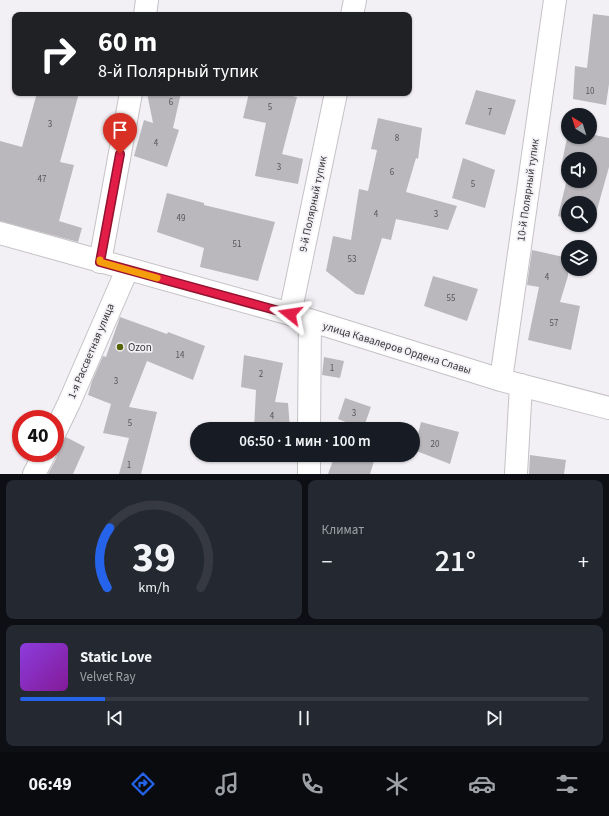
<!DOCTYPE html>
<html lang="ru">
<head>
<meta charset="utf-8">
<style>
  :root { --surface:#171b24; --page:#242831; --text:#f1f3f6; --muted:#9ea1a6; --line:#363941; --accent:#2563eb }
  body { margin:0; font-family:"Source Sans 3",sans-serif; background:var(--page); color:var(--text); height:100vh; display:flex; flex-direction:column; font-size:15px; white-space:nowrap }
  * { box-sizing:border-box; margin:0 }
  p { font-size:13px; color:var(--muted) }
  .icon { flex:none; width:22px; height:22px; fill:none; stroke:currentColor; stroke-width:2; stroke-linecap:round; stroke-linejoin:round }
  .map { position:relative; height:474px; overflow:hidden }
  .drawer { display:flex; flex-direction:column; gap:6px; padding:6px; background:#0d0f14; flex:1 }
  .drawer>* { flex:none }
  .hud { position:absolute; left:12px; top:12px; width:400px; height:84px; border-radius:8px; box-shadow:0 1px 3px #0004; background:#202124; color:#fff; overflow:hidden }
  .needle { width:26px; rotate:322deg }
  .tools { position:absolute; left:561px; top:108px; display:grid; gap:8px }
  .tools a { display:grid; place-items:center; width:36px; height:36px; border-radius:50%; background:var(--surface); box-shadow:0 1px 3px #0004; font-size:20px }
  .speed { position:absolute; left:12px; top:410px; display:flex; gap:8px; font-size:20px; font-weight:700; text-align:center }
  .speed>* { display:grid; place-content:center; width:52px; height:52px; border-radius:50%; background:var(--surface); box-shadow:0 1px 3px #0004; line-height:1 }
  .speed .limit { border:6px solid #d22; background:#fff; color:#111 }
  .pin { position:absolute; display:grid; place-items:center; width:34px; height:34px; color:#fff; margin:-41px -17px; border-radius:50% 50% 50% 0; rotate:-45deg; box-shadow:0 0 4px #0007 }
  .pin .icon { rotate:45deg }
  .me { position:absolute; width:44px; margin:-22px; rotate:285deg; stroke-linejoin:round; filter:drop-shadow(0 0 3px #0008) }
  .turn { display:flex; align-items:center; gap:14px; height:84px; padding:0 20px; font-size:18px }
  .turn .icon { width:52px; height:52px; stroke-width:2.5 }
  .turn b { display:block; font-size:28px; line-height:34px }
  .big { font-size:30px; font-weight:600; line-height:1.1 }
  .drawer .card { flex:1; display:flex; flex-direction:column; justify-content:center; gap:6px; min-width:0; padding:0 14px; border-radius:8px; background:var(--page) }
  .drawer .dial { align-items:center; gap:0 }
  .dial svg { height:104px; overflow:visible; fill:none; stroke:var(--line); stroke-width:7; stroke-linecap:round; text-anchor:middle }
  .dial text { fill:var(--text); stroke:none }
  .song { display:flex; align-items:center; gap:12px }
  .cover { width:48px; height:48px; border-radius:6px; background:linear-gradient(135deg,hsl(270 70% 55%),hsl(290 70% 35%)) }
  .played { height:4px; border-radius:2px; background:linear-gradient(90deg,var(--accent) 15%,var(--line) 15%) }
  .keys { display:flex; justify-content:space-around; direction:ltr }
  .heat { display:flex; justify-content:space-between; align-items:center; font-size:22px; direction:ltr }
  .drawer .tiles { flex:1; display:grid; gap:6px; grid-template-columns:1fr 1fr }
  .card:last-child { grid-column:span 2 }
  .trip { position:absolute; left:190px; top:422px; width:230px; height:40px; border-radius:20px; background:var(--surface); box-shadow:0 1px 3px #0004; font-weight:600; line-height:40px; text-align:center }
  .menu { display:flex; height:64px; justify-content:space-around; align-items:center; background:#090b0e; color:var(--muted) }
  .menu .icon { width:28px; height:28px }
  .menu .selected { color:var(--accent) }
  .menu b { font-size:18px; color:var(--text) }
  .map>svg:first-child { display:block }
  .building { fill:#bab8bc }
  .lines { fill:none; stroke-linecap:round; stroke-linejoin:round }
  .minor-casing { stroke:#c5c2c6; stroke-width:24 }
  .minor { stroke:#fff; stroke-width:22 }
  .route-casing { stroke:#92132f; stroke-width:10 }
  .route { stroke:#e11d48; stroke-width:7 }
  .slow { stroke:#f59e0b; stroke-width:7 }
  .poi-dot { fill:#576203; stroke:#f3f0f5; stroke-width:1.5 }
  .labels { text-anchor:middle; dominant-baseline:central; stroke-width:3.5; stroke-linejoin:round; paint-order:stroke }
  .number-label { font-size:9px; fill:#575658 }
  .street-label { font-size:11px; fill:#363536; stroke:#f3f0f5 }
  .poi-label { font-size:11px; fill:#363536; stroke:#f3f0f5; text-anchor:start }
</style>
</head>
<body>
<div class="map">
<svg width="609" height="474" viewBox="0 0 609 474">
  <rect width="100%" height="100%" fill="#f3f0f5"/>
  <!-- building -->
  <path class="building" d="M593,14L609,16V84L606,105L573,99L575,66L587,68Z
    M476,90L516,100L505,135L465,124Z
    M37,93H79L60,162L74,165L59,221L82,228L78,242L0,221V141L22,147Z
    M147,93H181L173,128L179,130L167,167L134,156L144,120L153,123Z
    M249,93H278L297,97L282,154L303,159L298,184L255,176L266,123L243,118Z
    M378,118L422,128L418,159L416,158L406,192L457,206L448,230L396,219L391,240L382,238L364,295L356,294L326,271L333,236L351,240L359,189L368,191L377,150L371,149Z
    M568,133V137H590V134L609,138V167L593,224H590V203H568V219L558,216L568,175V181H590V159H568V169L561,167Z
    M463,158L495,170L485,208L452,198Z
    M167,193L204,203V205L275,222L258,281L200,267L204,248L157,232Z
    M532,250L568,258V276L560,302L580,306L571,350L528,340L539,287L527,285Z
    M433,276L478,289L467,321L424,306Z
    M120,317L167,334L168,332L205,346L193,380L147,361L129,407L157,412L141,474H119L129,438L103,433L111,404L88,395L92,381L103,356L106,357Z
    M244,355L283,363L275,402L288,403L290,429H254L256,390L241,387Z
    M324,357L344,361L340,378L322,375Z
    M345,398L371,407L363,429L338,419Z
    M421,422L459,432L450,464L414,450Z
    M66,437L85,447L73,474H48L56,459L61,443Z
    M335,455H376L370,474H328Z
    M530,455L566,460L564,474H529Z"/>
  <g class="lines">
    <defs>
      <path id="minor" d="M145,15L147,0
        M352,15L355,0
        M0,233L290,314L501,380L609,408
        M100,262L131,93
        M290,314L336,93
        M501,380L555,0
        M309,429L310,321
        M55,432L69,403L127,270
        M34,474L45,453
        M309,474V455
        M516,474L521,385"/>
    </defs>
    <!-- minor casing -->
    <use href="#minor" class="minor-casing"/>
    <!-- minor -->
    <use href="#minor" class="minor"/>
  </g>
  <g class="lines">
    <defs>
      <path id="route" d="M120,154L100,262L290,314"/>
    </defs>
    <!-- route casing -->
    <use href="#route" class="route-casing"/>
    <!-- route -->
    <use href="#route" class="route"/>
    <!-- slow -->
    <path class="slow" d="M100,260V262L157,278"/>
  </g>
  <!-- markers -->
  <circle class="poi-dot" cx="120" cy="347" r="4"/>
  <g class="labels">
    <!-- number labels -->
    <g class="number-label">
      <text x="590" y="91">10</text>
      <text x="171" y="102">6</text>
      <text x="270" y="107">5</text>
      <text x="490" y="112">7</text>
      <text x="50" y="124">3</text>
      <text x="397" y="138">8</text>
      <text x="156" y="143">4</text>
      <text x="279" y="167">3</text>
      <text x="392" y="172">6</text>
      <text x="42" y="179">47</text>
      <text x="473" y="184">5</text>
      <text x="376" y="214">4</text>
      <text x="436" y="214">3</text>
      <text x="181" y="218">49</text>
      <text x="237" y="244">51</text>
      <text x="352" y="259">53</text>
      <text x="547" y="277">4</text>
      <text x="451" y="298">55</text>
      <text x="554" y="323">57</text>
      <text x="180" y="355">14</text>
      <text x="332" y="368">1</text>
      <text x="261" y="374">2</text>
      <text x="116" y="381">3</text>
      <text x="354" y="413">3</text>
      <text x="272" y="416">4</text>
      <text x="130" y="423">5</text>
      <text x="435" y="444">20</text>
      <text x="129" y="465">1</text>
    </g>
    <!-- street labels -->
    <g class="street-label">
      <text transform="translate(528 190) rotate(-82)">10-й Полярный тупик</text>
      <text transform="translate(313 204) rotate(-78)">9-й Полярный тупик</text>
      <text transform="translate(397 348) rotate(17)">улица Кавалеров Ордена Славы</text>
      <text transform="translate(91 351) rotate(-67)">1-я Рассветная улица</text>
    </g>
    <!-- poi labels -->
    <g class="poi-label">
      <text x="128" y="347">Ozon</text>
    </g>
  </g>
</svg>
<div class="tools">
<a><svg class="needle" viewBox="-14 -14 28 28"><path d="M0-13l5 13h-10z" fill="#e53935"/><path d="M0 13l5-13h-10z" fill="#9ea1a6"/></svg></a>
<a><svg class="icon" aria-label="sound" viewBox="0 0 24 24"><path d="M4 9h4l5-4v14l-5-4H4zM17 9q2 3 0 6"/></svg></a>
<a><svg class="icon" aria-label="search" viewBox="0 0 24 24"><circle cx="10" cy="10" r="6"/><path d="M15 15l6 6"/></svg></a>
<a><svg class="icon" aria-label="layers" viewBox="0 0 24 24"><path d="M12 4l9 5-9 5-9-5zM3 14l9 5 9-5"/></svg></a>
</div>
<div class="speed"><div class="limit">40</div></div>
<div class="pin" style="left:120px;top:154px;background:#d93025"><svg class="icon" aria-label="arrive" viewBox="0 0 24 24"><path d="M6 21V4h12l-3 4 3 4H6"/></svg></div>
<svg class="me" style="left:290px;top:314px" viewBox="-20 -20 40 40"><path d="M0-17L14 15 0 8-14 15z" fill="#e11d48" stroke="#fff" stroke-width="4"/></svg>
<div class="trip">06:50 · 1 мин · 100 m</div>
<div class="hud">
<div class="turn"><svg class="icon" aria-label="right" viewBox="0 0 24 24"><path d="M7 20v-9h11M14 6l5 5-5 5"/></svg><div><b>60 m</b>8-й Полярный тупик</div></div>
</div>
</div>
<section class="drawer">
<div class="tiles">
<div class="card dial"><svg viewBox="0 0 100 80">
<path d="M14 69A42 42 0 1 1 86 69"/>
<path d="M14 69A42 42 0 0 1 16 23" stroke="#2563eb"/>
<text x="50" y="56" font-size="32" font-weight="700">39</text>
<text x="50" y="72" font-size="11">km/h</text>
</svg></div>
<div class="card"><p>Климат</p>
<div class="heat"><a>−</a><b class="big">21°</b><a>+</a></div>
</div>
<div class="card">
<div class="song"><i class="cover"></i><div><b>Static Love</b><p>Velvet Ray</p></div></div>
<div class="played"></div>
<div class="keys"><svg class="icon" aria-label="previous" viewBox="0 0 24 24"><path d="M18 5L8 12l10 7zM5 5v14"/></svg><svg class="icon" aria-label="pause" viewBox="0 0 24 24"><path d="M8 5v14M16 5v14"/></svg><svg class="icon" aria-label="next" viewBox="0 0 24 24"><path d="M6 5l10 7-10 7zM19 5v14"/></svg></div>
</div>
</div>
</section>
<nav class="menu">
<b>06:49</b>
<svg class="icon selected" aria-label="directions" viewBox="0 0 24 24"><path d="M12 3l9 9-9 9-9-9zM9 14v-3h6M13 9l2 2-2 2"/></svg>
<svg class="icon" aria-label="music" viewBox="0 0 24 24"><path d="M9 18V5l10-2v13"/><circle cx="6" cy="18" r="3"/><circle cx="16" cy="16" r="3"/></svg>
<svg class="icon" aria-label="phone" viewBox="0 0 24 24"><path d="M5 4h4l2 5-3 2q2 4 5 5l2-3 5 2v4C11 20 4 13 5 4z"/></svg>
<svg class="icon" aria-label="climate" viewBox="0 0 24 24"><path d="M12 3v18M4 7l16 10M4 17L20 7"/></svg>
<svg class="icon" aria-label="car" viewBox="0 0 24 24"><path d="M5 17H2v-5l4-1 3-4h7l3 4 3 1v5h-3M9 17h6M6 11h13"/><circle cx="7" cy="17" r="2"/><circle cx="17" cy="17" r="2"/></svg>
<svg class="icon" aria-label="filters" viewBox="0 0 24 24"><path d="M4 7h16M4 17h16"/><circle cx="9" cy="7" r="2"/><circle cx="15" cy="17" r="2"/></svg>
</nav>
</body>
</html>
